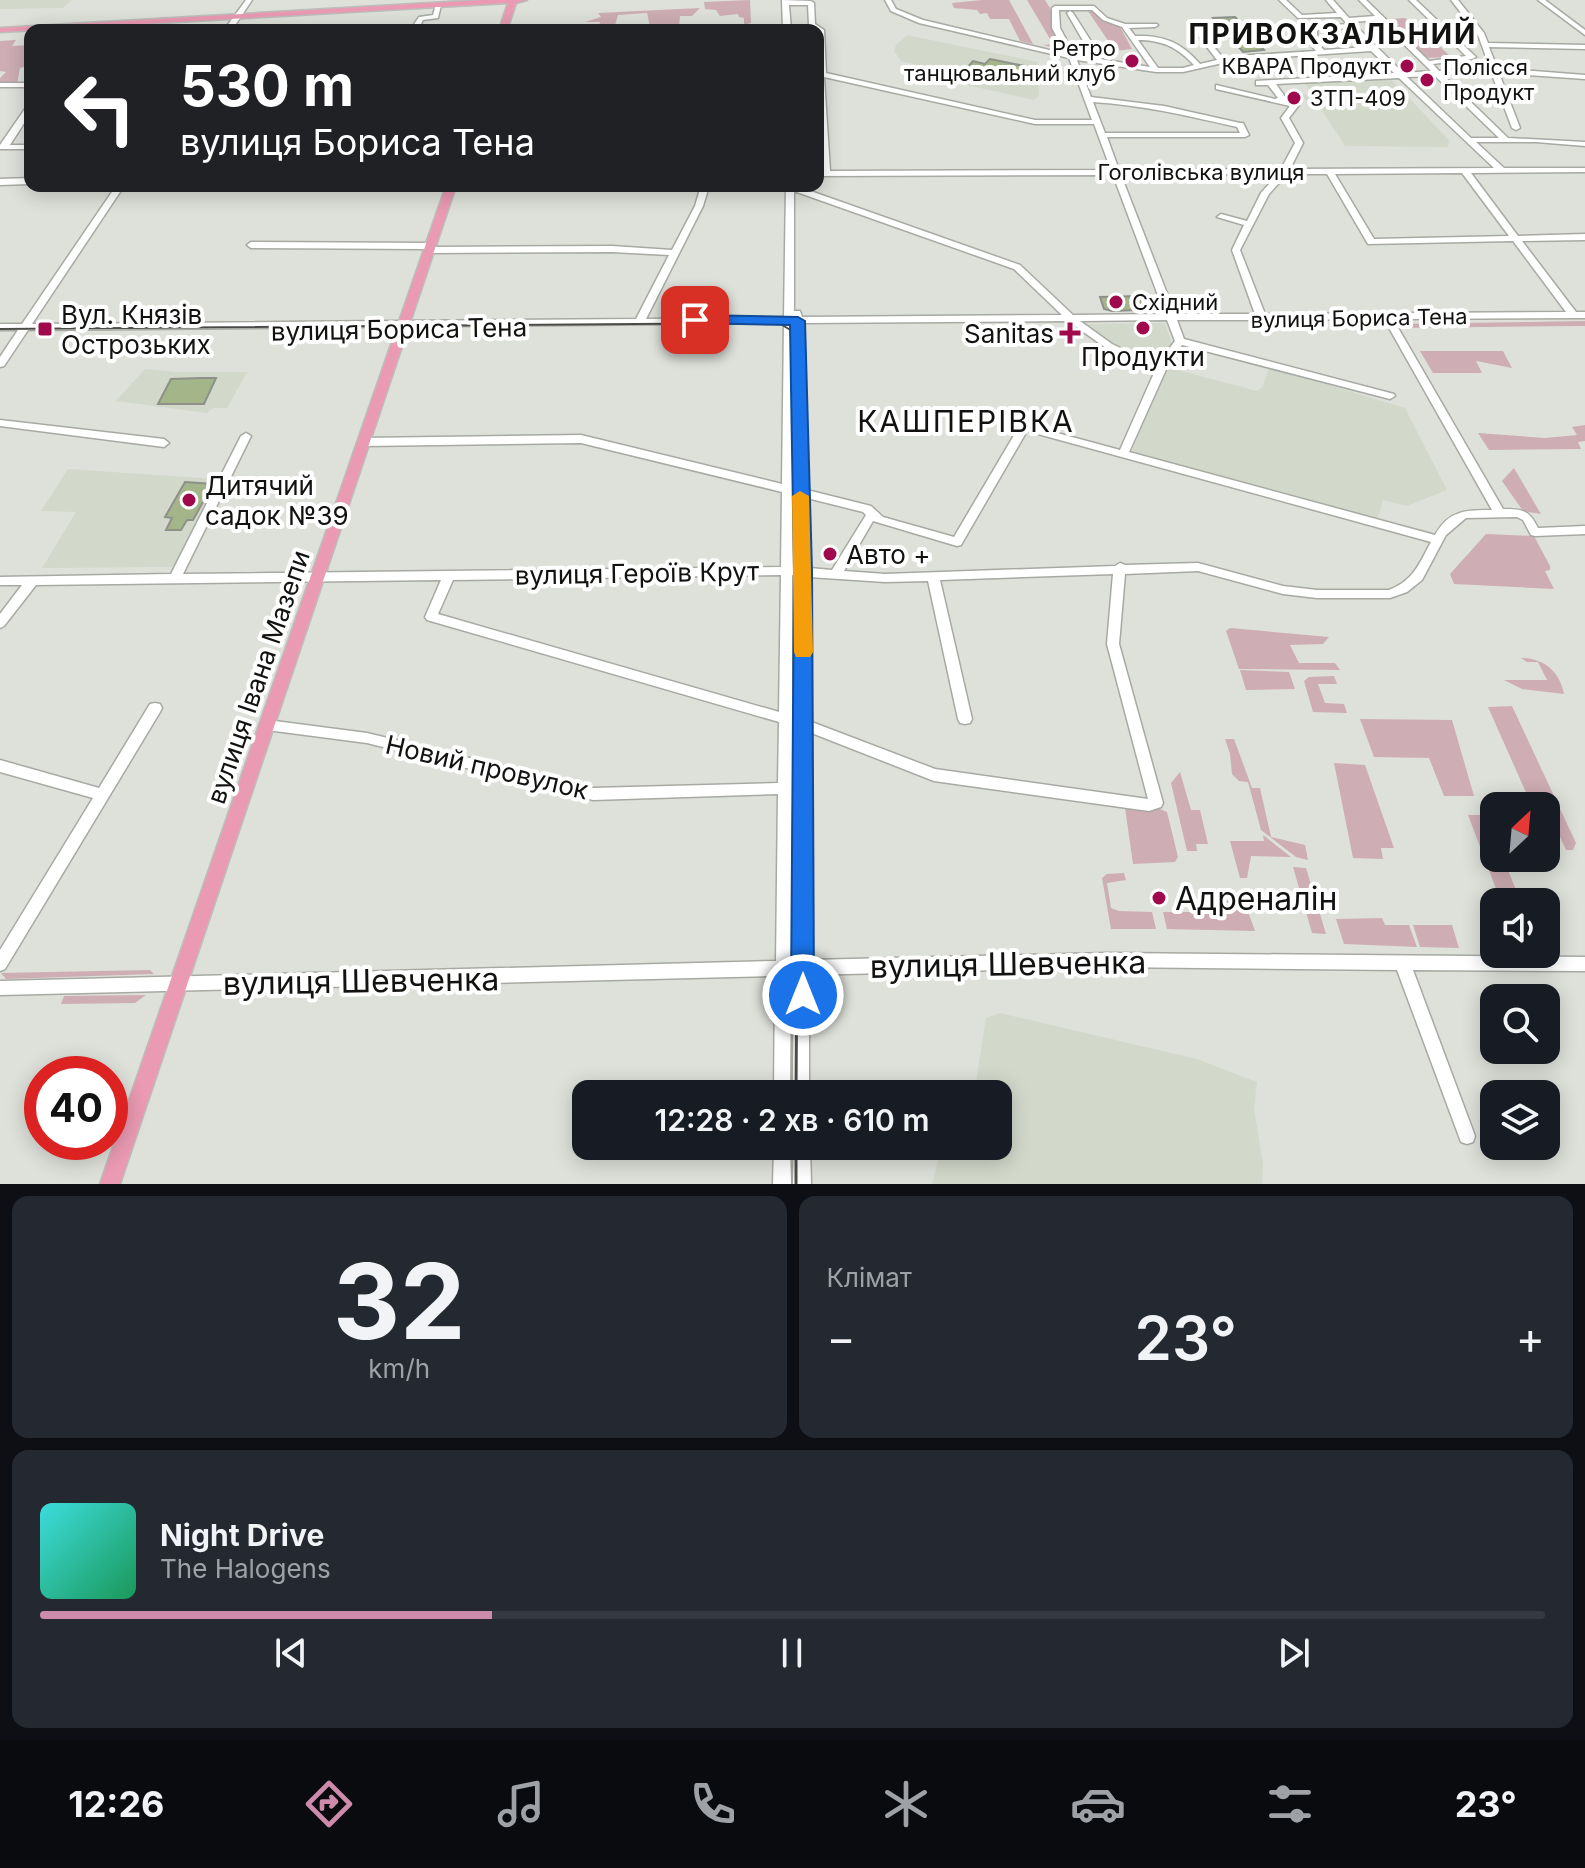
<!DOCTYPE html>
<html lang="uk">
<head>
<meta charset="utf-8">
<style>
  :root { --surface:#171b24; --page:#242831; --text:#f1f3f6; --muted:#9ea1a6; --line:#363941; --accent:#cd8aaa }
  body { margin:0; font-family:Inter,sans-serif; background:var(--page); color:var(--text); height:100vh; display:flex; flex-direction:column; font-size:30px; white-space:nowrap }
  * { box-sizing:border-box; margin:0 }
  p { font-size:26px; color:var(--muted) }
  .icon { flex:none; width:44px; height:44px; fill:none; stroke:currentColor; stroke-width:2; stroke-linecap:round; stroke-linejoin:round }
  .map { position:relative; height:1184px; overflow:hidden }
  .drawer { display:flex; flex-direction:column; gap:12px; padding:12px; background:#0d0f14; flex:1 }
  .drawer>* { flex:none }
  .banner { position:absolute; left:24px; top:24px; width:800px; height:168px; border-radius:16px; box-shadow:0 4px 20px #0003; background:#202124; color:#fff; overflow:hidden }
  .needle { width:52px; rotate:26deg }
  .buttons { position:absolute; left:1480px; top:792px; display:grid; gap:16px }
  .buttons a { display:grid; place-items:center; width:80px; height:80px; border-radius:16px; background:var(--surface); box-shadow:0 4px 20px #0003; font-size:40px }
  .speed { position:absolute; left:24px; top:1056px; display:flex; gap:16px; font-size:40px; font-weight:700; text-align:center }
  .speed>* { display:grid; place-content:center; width:104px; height:104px; border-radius:50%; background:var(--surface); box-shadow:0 4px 20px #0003; line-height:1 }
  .speed .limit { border:12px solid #d22; background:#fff; color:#111 }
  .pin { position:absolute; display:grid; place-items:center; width:68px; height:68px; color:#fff; margin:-34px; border-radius:16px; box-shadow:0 4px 12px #0006 }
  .me { position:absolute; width:88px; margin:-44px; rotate:0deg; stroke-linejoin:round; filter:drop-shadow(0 0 6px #0008) }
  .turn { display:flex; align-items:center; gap:28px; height:168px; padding:0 24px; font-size:36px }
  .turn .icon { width:104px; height:104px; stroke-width:2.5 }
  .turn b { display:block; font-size:56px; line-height:68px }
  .big { font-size:60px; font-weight:600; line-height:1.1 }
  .drawer .card { flex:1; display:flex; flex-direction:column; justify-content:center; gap:12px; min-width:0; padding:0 28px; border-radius:16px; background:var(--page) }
  .drawer .dial { align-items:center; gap:0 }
  .dial b { font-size:104px; line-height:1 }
  .song { display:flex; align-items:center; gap:24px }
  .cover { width:96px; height:96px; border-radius:12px; background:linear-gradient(135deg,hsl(180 70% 55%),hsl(150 70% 35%)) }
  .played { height:8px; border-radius:4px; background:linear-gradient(90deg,var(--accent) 30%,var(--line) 30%) }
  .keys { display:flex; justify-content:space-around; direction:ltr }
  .heat { display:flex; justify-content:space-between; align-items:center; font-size:44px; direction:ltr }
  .drawer .tiles { flex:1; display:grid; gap:12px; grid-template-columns:1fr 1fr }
  .card:last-child { grid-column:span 2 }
  .trip { position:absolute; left:572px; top:1080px; width:440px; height:80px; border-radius:16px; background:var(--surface); box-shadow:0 4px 20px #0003; font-weight:600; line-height:80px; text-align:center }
  .tab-bar { display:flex; height:128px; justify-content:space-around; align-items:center; background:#090b0e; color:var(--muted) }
  .tab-bar .icon { width:56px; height:56px }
  .tab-bar .active { color:var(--accent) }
  .tab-bar b { font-size:36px; color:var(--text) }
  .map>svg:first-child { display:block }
  .built { fill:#d2d8ca }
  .green { fill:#ceadb4 }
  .building { fill:#a4b589; stroke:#8e918a; stroke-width:2 }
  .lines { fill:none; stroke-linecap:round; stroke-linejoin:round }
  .minor-casing { stroke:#a7aaa3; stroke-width:3 }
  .major-casing { stroke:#bdbdbc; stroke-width:3 }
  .minor { fill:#fff; fill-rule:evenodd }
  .major { fill:#ea9ab3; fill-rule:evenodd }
  .tram-far1 { stroke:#4b4c48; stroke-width:2 }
  .tram { stroke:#4b4c48; stroke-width:3 }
  .route { fill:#1a73e8; stroke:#114b97; stroke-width:2 }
  .slow { fill:#f59e0b }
  .poi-dot { fill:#a0094c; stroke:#fff; stroke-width:3 }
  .labels { text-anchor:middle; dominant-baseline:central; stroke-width:8; stroke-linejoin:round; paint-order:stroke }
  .far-poi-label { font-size:22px; fill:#121310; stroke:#fff; text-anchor:start }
  .far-street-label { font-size:22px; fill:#121310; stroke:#fff }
  .poi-label { font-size:26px; fill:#121310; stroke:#fff; text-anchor:start }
  .street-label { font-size:26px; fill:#121310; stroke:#fff }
  .far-district-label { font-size:28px; font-weight:bold; letter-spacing:2px; fill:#121310; stroke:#fff }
  .quarter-label { font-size:30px; letter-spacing:2px; fill:#121310; stroke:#fff }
  .near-poi-label { font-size:32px; fill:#121310; stroke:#fff; text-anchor:start }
  .near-street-label { font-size:32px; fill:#121310; stroke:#fff }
</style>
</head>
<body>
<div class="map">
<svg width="1585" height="1184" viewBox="0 0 1585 1184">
  <rect width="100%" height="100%" fill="#dee1da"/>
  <!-- built -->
  <path class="built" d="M0,0H72L63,8L0,9Z
    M907,35L1038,62L1037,65L1066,71L1068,75L1046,72L1038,83L1039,95L1034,100L958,83L950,73L901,61L894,51L896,45Z
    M1389,77L1449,140L1448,147L1345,146L1318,104H1309L1302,95L1313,94L1304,83Z
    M1165,323L1172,344L1163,358L1156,359L1120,350L1083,324Z
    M1166,367L1257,391L1263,386L1269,367L1405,408L1447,490L1407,506L1383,500L1377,520L1141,456L1132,451L1134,445Z
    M145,369L175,372H247L227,408H213L207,413L116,401Z
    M68,469L216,479L175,567L42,568L76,512L41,511Z
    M1000,1013L1197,1059L1257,1082L1254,1109L1263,1164L1262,1184H932L942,1146H998V1094H974L986,1018Z"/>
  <!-- green -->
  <path class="green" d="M750,0L751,23L744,25V18L739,17L738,14L720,16L716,10L705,9L704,2Z
    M982,0H1009L1033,44L1020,41L1009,19H990L987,13L980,14L977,10L954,8L952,3Z
    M1027,0H1045L1051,10L1052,27L1063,46L1060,49L1043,45L1053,44Z
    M700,8L692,16H680L679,26L650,27L647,13L618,15L615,25L624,30H598L600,22H585L601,17L598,13Z
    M1090,9L1119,25L1132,49L1115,51L1088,11L1074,10Z
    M1404,18L1413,21L1451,57L1425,58L1410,44L1415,43L1412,40H1406L1392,26L1399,25L1392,19Z
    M16,40L12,46L30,45V65L20,68L17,84H0V78L6,72L0,71V41Z
    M1585,321V326H1575L1400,328L1397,324Z
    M1420,351H1503L1512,368L1476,361L1482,373H1433Z
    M1585,425V441L1578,442L1581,449L1489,450L1478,433L1545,438L1577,435L1572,427Z
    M1514,468L1541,514L1523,511L1502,481Z
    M1486,534L1534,536L1550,566V570L1545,571L1554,589L1454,584L1450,574Z
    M1230,628L1329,637L1323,644L1290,645L1299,663H1335L1340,670L1239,669L1226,631Z
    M1521,658C1544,658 1560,672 1564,694L1522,689L1504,680H1547L1538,662H1527Z
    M1240,670L1289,672L1295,689L1246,690Z
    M1334,676L1337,684H1318L1325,703L1344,704L1347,713L1313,712L1304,681L1309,677Z
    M1512,706L1576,843L1573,850H1566L1546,806H1532L1488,707Z
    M1360,719L1452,720L1474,796H1444L1429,758L1374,757Z
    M1225,739H1234L1252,788H1260L1271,837L1305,845L1308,860L1296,857L1261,830L1248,782L1239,781L1232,774L1230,754Z
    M1334,763L1365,765L1394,848H1381L1383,859L1353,858Z
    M1180,772L1191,810H1200L1208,844H1196L1197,851H1187L1171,783Z
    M1125,808L1160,809L1167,812L1178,857L1175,862L1133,864Z
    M1468,815H1486L1494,835V858H1503L1521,902H1501Z
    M1263,835L1291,857L1251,856L1247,878H1240L1230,841H1264Z
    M1293,867L1306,868L1326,934L1312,933Z
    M1124,873L1126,880L1107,883L1111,908L1119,911L1152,912L1156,929H1111L1102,878L1107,874Z
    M1207,900L1244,901L1255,931L1167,929L1163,912H1209Z
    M1382,918L1385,925H1409L1417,947L1344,944L1336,919Z
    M1413,925H1452L1459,948L1420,947Z
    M150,970L154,974L6,979L1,973Z
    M146,995L135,1003L61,1004L64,996Z"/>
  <!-- building -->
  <path class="building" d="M1235,17L1255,39L1264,50L1243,52L1213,18Z
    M990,59L1029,67L1025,72L1037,75L1031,83L966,69L973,61L985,64Z
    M1138,296L1140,300H1156L1158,304L1138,310L1112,311L1104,309L1100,297Z
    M201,378H216L204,404H158L171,379Z
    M185,482L213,484L193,520H187L181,530H166L172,518L165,517Z"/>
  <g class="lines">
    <defs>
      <path id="minor" d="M246,0H252L232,30H224Z
        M782,0L811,1L814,3L815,24L824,30L826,73L1035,120H1092L1069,58L919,23L891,11L885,0H891L896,9L923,20L1066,54L1052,28V8L1055,6H1094L1107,18L1125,24H1157L1158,25L1155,27L1129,28L1135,36C1163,35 1181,42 1200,64L1217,60L1190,25V23H1194L1224,59L1236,56L1316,51L1309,43L1312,27L1347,24L1341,17L1298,18L1279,0H1286L1302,15L1337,13L1326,0H1333L1349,18L1375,16L1359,0H1366L1429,61L1466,56L1409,0H1416L1476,57L1472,59L1433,64L1439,71L1490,68L1478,35L1451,0H1458L1484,33L1488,43L1585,45V49L1489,47L1497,68L1585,75V79L1499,73L1520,128L1516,130L1512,128L1491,72L1443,75L1508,138L1585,142V146L1536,142H1476L1504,168H1585V172L1471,173L1518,236L1585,234V240L1522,241L1576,312H1585V318L1393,319L1503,509C1523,509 1529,510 1538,528L1585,526V534L1535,536L1531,535L1523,520L1517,517L1466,518L1446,535L1422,580L1407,592L1390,598H1317L1283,594L1198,571L1125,574L1119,644L1163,803L1161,807L1149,811L934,781L809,732V960L1108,953L1585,957V971L1413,970L1475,1136L1473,1142L1467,1144L1461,1142L1397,970L1108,967L809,975V1094H793L794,975H791L790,1094H774L775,976L0,995V981L776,961L778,794L593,800L367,743L267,730L262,729L260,725L262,721L267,720L367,733L593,788L778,783L779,722L427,620L425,617L441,580L36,585L4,626L0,628V614L22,585H0V577L171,574L241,436L246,433L251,436L183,574L781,567L782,492L581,443L364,446L359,442L364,438L581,435L782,484L784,323L28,330L4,366L0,367V357L18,330H0V324H22L116,186H124L32,324L636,319L669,255L612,252L429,253L426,252L425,249L251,248L247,245L251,242L431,243L434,244L435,247L612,246L672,250L695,206L701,186H709L703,206L646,319L784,317L786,186L799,187L1020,265L1073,315L1165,314L1113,175L818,176V172L822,171L818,108V30L809,25L808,5H789L791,30H783ZM1059,10H1092L1103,20L1122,27L1150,67L1081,56L1092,53L1094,46L1073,13L1070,11L1067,13L1086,46V50L1074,54L1060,28ZM1379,20L1431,71L1403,73L1352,22ZM1350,28L1367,47L1324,50L1317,43V30ZM1138,40C1162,40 1177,47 1194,65L1183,68H1158ZM1371,51L1394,73L1256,81V85H1268L1278,98L1275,99L1216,85V89L1290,106L1281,118L1295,143L1281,169L1119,170L1107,137H1245L1249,135L1243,123H1240L1164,106L1091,97L1077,60L1156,72H1183L1236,60ZM1435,76L1499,138H1471L1407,77ZM824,77L1035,124H1094L1111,170L830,171ZM1399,78L1494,168L1290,169L1303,143L1289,118L1299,105L1286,98L1276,84ZM1093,102C1142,105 1189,116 1237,127L1240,133H1105ZM1462,173L1509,236L1374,239L1335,174ZM1278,174L1261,193L1247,221L1221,214L1217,217L1244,225L1232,250L1255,314H1175L1121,175ZM1287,174H1327L1368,244L1513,241L1566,312L1265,314L1240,250L1269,194ZM794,191L1014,269L1062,315L802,317L800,311H794ZM1384,319L1492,510C1466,510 1449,510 1435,535L1129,452L1169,363L1182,345L1390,399L1395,396L1394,394L1184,339L1177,320H1258L1262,322L1266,320ZM1167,320L1175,341L1162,358L1129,352L1112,344L1080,321ZM1068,321L1106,348L1122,357L1158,364L1120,450L1024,424L1020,425L954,537L883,517L871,506L807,490L802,323ZM793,374L796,488L793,487ZM1027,431L1431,542C1419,564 1414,580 1389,590H1317L1283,586L1198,563L1125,565L1120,563L1115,566L885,574L844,571L873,521L957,546L961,545ZM793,495H796L797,567H793ZM807,498L863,512L866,515L832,570L809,568ZM1113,574L1107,644L1148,799L935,769L809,721V577L885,582L928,581L958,719L960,723L965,724L970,723L972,719L940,580ZM781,575L779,712L438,614L453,580ZM792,575L797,576L796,717L792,715ZM792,726L796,727L795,783L792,782ZM795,793L794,961H791L792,794Z
        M1538,0H1545L1585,30V35Z
        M436,4L441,5L438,18L423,20L418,30H410L419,17L433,15Z
        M0,83H30V87H0Z
        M27,106H30V114L10,145H30V149H0V145Z
        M30,178V184L0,185V179Z
        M0,420L164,439L169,443L164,447L0,426Z
        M155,703L160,704L162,708L160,712L5,969L0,971V950L93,798L0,772V760L99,788L150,704Z
        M774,1146H790L791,1184H773Z
        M794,1146H810L811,1184H793Z"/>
      <path id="major" d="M482,0H527L516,3L507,30H499L508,3L0,32V28Z
        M446,186H456L120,1184H100Z"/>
    </defs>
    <!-- minor casing -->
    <use href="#minor" class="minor-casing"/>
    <!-- major casing -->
    <use href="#major" class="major-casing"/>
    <!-- minor -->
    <use href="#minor" class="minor"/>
    <!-- major -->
    <use href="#major" class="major"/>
    <!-- tram-far1 -->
    <path class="tram-far1" d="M0,329L779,323L792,331L796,351L798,779"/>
    <!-- tram -->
    <path class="tram" d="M796,1094L798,777
      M796,1146V1184"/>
  </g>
  <!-- route -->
  <path class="route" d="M695,315L798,317L805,321L812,571L814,995L811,1003L803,1007L794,1003L791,995L794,571L790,325L690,323L688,320Z"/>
  <!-- slow -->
  <path class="slow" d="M800,491L809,496L813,652L810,657H796L794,652L792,496Z"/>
  <!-- markers -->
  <g class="poi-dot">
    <circle cx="1132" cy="61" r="8"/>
    <circle cx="1407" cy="66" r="8"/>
    <circle cx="1427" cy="80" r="8"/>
    <circle cx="1294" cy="98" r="8"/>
    <circle cx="1116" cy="302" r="8"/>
    <circle cx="1143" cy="328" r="8"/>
    <rect x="37" y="321" width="16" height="16" rx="4"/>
    <path d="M1066 321h8v8h8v8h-8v8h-8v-8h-8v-8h8z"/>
    <circle cx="189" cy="500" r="8"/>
    <circle cx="830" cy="554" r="8"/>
    <circle cx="1159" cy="898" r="8"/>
  </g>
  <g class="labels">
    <!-- far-poi labels -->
    <g class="far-poi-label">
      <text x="1116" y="48" text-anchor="end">Ретро<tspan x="1116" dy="25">танцювальний клуб</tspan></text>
      <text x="1391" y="66" text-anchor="end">КВАРА Продукт</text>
      <text x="1443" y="67">Полісся<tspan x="1443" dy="25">Продукт</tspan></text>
      <text x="1310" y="98">ЗТП-409</text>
      <text x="1132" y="302">Східний</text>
    </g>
    <!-- far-street labels -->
    <g class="far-street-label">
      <text x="1201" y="172">Гоголівська вулиця</text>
      <text transform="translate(1359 318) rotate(-1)">вулиця Бориса Тена</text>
    </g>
    <!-- poi labels -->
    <g class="poi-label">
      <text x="61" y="314">Вул. Князів<tspan x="61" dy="30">Острозьких</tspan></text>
      <text x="1054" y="333" text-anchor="end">Sanitas</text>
      <text x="1143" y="356" text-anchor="middle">Продукти</text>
      <text x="205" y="485">Дитячий<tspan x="205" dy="30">садок №39</tspan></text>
      <text x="846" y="554">Авто +</text>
    </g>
    <!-- street labels -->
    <g class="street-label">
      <text transform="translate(399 329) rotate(-1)">вулиця Бориса Тена</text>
      <text transform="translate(637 573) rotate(-1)">вулиця Героїв Крут</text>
      <text transform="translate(258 677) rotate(-71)">вулиця Івана Мазепи</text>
      <text transform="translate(487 767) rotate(13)">Новий провулок</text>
    </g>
    <!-- far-district labels -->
    <g class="far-district-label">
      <text x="1333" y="34">ПРИВОКЗАЛЬНИЙ</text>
    </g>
    <!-- quarter labels -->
    <g class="quarter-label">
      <text x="966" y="421">КАШПЕРІВКА</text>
    </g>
    <!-- near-poi labels -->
    <g class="near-poi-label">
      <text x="1175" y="898">Адреналін</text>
    </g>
    <!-- near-street labels -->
    <g class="near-street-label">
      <text transform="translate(1008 964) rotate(-1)">вулиця Шевченка</text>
      <text transform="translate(361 981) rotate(-1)">вулиця Шевченка</text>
    </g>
  </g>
</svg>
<div class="buttons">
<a><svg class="needle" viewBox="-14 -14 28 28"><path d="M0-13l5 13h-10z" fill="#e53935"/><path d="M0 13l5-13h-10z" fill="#9ea1a6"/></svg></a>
<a><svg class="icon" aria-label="sound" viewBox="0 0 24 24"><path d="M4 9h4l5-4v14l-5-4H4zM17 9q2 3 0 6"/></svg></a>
<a><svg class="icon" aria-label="search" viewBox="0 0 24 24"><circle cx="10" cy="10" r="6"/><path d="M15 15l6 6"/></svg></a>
<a><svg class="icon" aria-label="layers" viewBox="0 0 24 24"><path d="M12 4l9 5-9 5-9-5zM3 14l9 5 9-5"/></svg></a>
</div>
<div class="speed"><div class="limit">40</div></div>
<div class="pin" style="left:695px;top:320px;background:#d93025"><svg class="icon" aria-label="arrive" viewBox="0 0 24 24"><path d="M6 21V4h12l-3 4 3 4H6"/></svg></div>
<svg class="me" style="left:803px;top:995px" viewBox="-20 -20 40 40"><circle r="17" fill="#1a73e8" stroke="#fff" stroke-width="3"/><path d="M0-11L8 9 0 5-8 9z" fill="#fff"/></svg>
<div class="trip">12:28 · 2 хв · 610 m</div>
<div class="banner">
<div class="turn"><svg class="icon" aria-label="left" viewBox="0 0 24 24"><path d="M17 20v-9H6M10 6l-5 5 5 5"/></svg><div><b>530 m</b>вулиця Бориса Тена</div></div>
</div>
</div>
<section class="drawer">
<div class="tiles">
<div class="card dial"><b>32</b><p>km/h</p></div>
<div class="card"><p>Клімат</p>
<div class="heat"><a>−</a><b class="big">23°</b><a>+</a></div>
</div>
<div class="card">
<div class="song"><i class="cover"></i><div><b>Night Drive</b><p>The Halogens</p></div></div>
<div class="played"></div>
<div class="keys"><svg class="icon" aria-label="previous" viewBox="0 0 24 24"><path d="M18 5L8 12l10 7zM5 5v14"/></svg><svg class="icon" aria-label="pause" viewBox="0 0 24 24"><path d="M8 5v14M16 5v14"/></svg><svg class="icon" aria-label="next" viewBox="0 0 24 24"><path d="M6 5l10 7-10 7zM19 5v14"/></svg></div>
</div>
</div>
</section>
<nav class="tab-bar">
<b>12:26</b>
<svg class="icon active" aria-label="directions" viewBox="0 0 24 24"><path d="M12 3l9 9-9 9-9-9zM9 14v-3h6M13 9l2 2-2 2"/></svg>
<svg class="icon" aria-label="music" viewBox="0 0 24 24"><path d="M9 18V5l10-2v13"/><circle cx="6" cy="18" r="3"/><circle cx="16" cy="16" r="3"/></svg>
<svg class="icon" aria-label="phone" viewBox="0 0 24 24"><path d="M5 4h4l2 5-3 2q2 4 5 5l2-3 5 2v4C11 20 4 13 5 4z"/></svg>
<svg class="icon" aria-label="climate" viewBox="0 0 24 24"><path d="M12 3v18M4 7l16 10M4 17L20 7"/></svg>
<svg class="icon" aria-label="car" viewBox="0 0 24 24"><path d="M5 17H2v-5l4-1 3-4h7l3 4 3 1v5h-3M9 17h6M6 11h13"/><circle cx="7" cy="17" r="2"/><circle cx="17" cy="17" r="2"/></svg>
<svg class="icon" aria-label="filters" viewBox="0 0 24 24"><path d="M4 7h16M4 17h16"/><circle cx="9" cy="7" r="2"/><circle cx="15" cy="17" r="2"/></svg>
<b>23°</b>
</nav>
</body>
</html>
